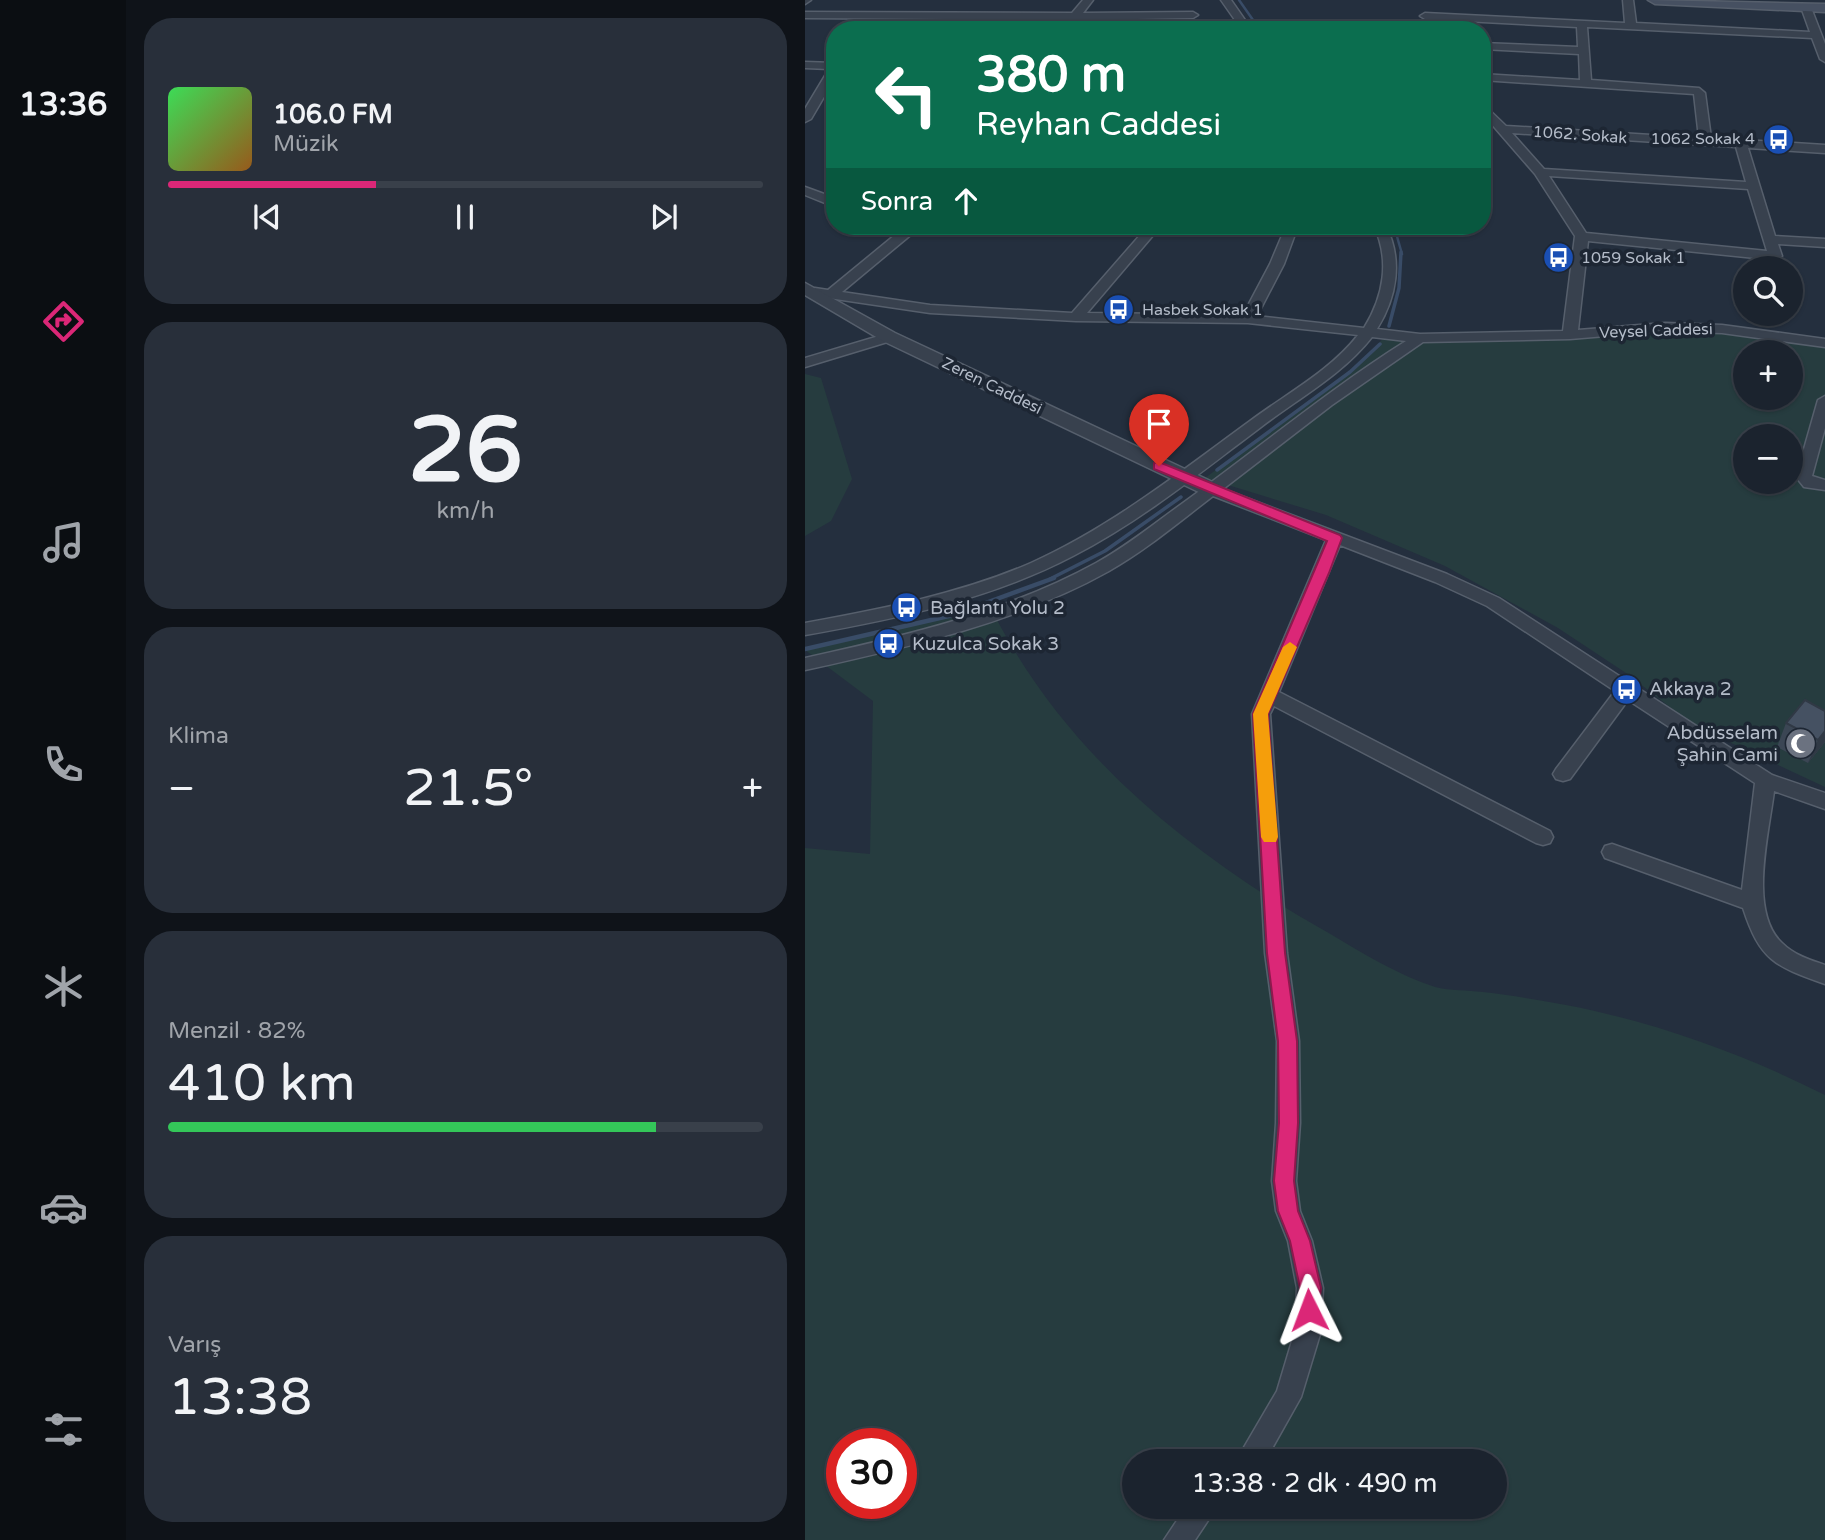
<!DOCTYPE html>
<html lang="tr">
<head>
<meta charset="utf-8">
<style>
  :root { --surface:#1b232e; --page:#282f3a; --text:#f1f3f6; --muted:#a0a4aa; --line:#39404a; --accent:#db2777 }
  body { margin:0; font-family:"Varela Round",sans-serif; background:var(--page); color:var(--text); height:100vh; display:flex; flex-direction:column; font-size:26px; white-space:nowrap }
  * { box-sizing:border-box; margin:0 }
  p { font-size:23px; color:var(--muted) }
  .icon { flex:none; width:38px; height:38px; fill:none; stroke:currentColor; stroke-width:2; stroke-linecap:round; stroke-linejoin:round }
  .map { position:relative; flex:1; overflow:hidden }
  .sheet { display:flex; flex-direction:column; gap:18px; padding:18px; background:#0f1319; width:679px }
  .sheet>* { flex:none }
  .hud { position:absolute; left:21px; top:21px; width:665px; height:214px; border-radius:28px; box-shadow:0 2px 5px #0004,0 0 0 2px var(--line); background:#0b6e4f; color:#fff; overflow:hidden }
  .buttons { position:absolute; left:928px; top:256px; display:grid; gap:14px }
  .buttons a { display:grid; place-items:center; width:70px; height:70px; border-radius:50%; background:var(--surface); box-shadow:0 2px 5px #0004,0 0 0 2px var(--line); font-size:35px }
  .speed { position:absolute; left:21px; top:1428px; display:flex; gap:14px; font-size:35px; font-weight:700; text-align:center }
  .speed>* { display:grid; place-content:center; width:91px; height:91px; border-radius:50%; background:var(--surface); box-shadow:0 2px 5px #0004,0 0 0 2px var(--line); line-height:1 }
  .speed .limit { border:10px solid #d22; background:#fff; color:#111 }
  .pin { position:absolute; display:grid; place-items:center; width:60px; height:60px; color:#fff; margin:-72px -30px; border-radius:50% 50% 50% 0; rotate:-45deg; box-shadow:0 0 7px #0007 }
  .pin .icon { rotate:45deg }
  .me { position:absolute; width:77px; margin:-38px; rotate:357deg; stroke-linejoin:round; filter:drop-shadow(0 0 5px #0008) }
  .turn { display:flex; align-items:center; gap:24px; height:147px; padding:0 35px; font-size:32px }
  .turn .icon { width:91px; height:91px; stroke-width:2.5 }
  .turn b { display:block; font-size:49px; line-height:60px }
  .then { display:flex; align-items:center; height:66px; padding:0 35px; background:#0003; gap:14px; font-size:26px }
  .big { font-size:52px; font-weight:600; line-height:1.1 }
  .sheet .tile { flex:1; display:flex; flex-direction:column; justify-content:center; gap:10px; min-width:0; padding:0 24px; border-radius:28px; background:var(--page) }
  .sheet .dial { align-items:center; gap:0 }
  .dial b { font-size:91px; line-height:1 }
  .song { display:flex; align-items:center; gap:21px }
  .cover { width:84px; height:84px; border-radius:10px; background:linear-gradient(135deg,hsl(130 70% 55%),hsl(30 70% 35%)) }
  .played { height:7px; border-radius:4px; background:linear-gradient(90deg,var(--accent) 35%,var(--line) 35%) }
  .keys { display:flex; justify-content:space-around; direction:ltr }
  .heat { display:flex; justify-content:space-between; align-items:center; font-size:38px; direction:ltr }
  .charge { height:10px; border-radius:5px; background:linear-gradient(90deg,#34c759 82%,var(--line) 0) }
  .trip { position:absolute; left:317px; top:1449px; width:385px; height:70px; border-radius:35px; background:var(--surface); box-shadow:0 2px 5px #0004,0 0 0 2px var(--line); font-weight:600; line-height:70px; text-align:center }
  main { display:flex; flex:1; min-height:0 }
  .dock { display:flex; flex-direction:column; width:126px; justify-content:space-around; align-items:center; background:#0b0e12; color:var(--muted) }
  .dock .icon { width:49px; height:49px }
  .dock .selected { color:var(--accent) }
  .dock b { font-size:32px; color:var(--text) }
  .map>svg:first-child { display:block }
  .green { fill:#263c3f; fill-rule:evenodd }
  .lines { fill:none; stroke-linecap:round; stroke-linejoin:round }
  .stream-far2 { stroke:#394c67; stroke-width:2.5 }
  .stream-far1 { stroke:#394c67; stroke-width:3.5 }
  .stream { stroke:#394c67; stroke-width:4.5 }
  .minor-casing { stroke:#565f6c; stroke-width:3 }
  .tertiary-casing { stroke:#565f6c; stroke-width:3 }
  .secondary-casing { stroke:#565f6c; stroke-width:3 }
  .minor { fill:#38414e; fill-rule:evenodd }
  .tertiary { fill:#38414e; fill-rule:evenodd }
  .secondary { fill:#465061; fill-rule:evenodd }
  .wall { fill:#3b4654 }
  .shaded-wall { fill:#303945 }
  .building { fill:#455162; stroke:#303945; stroke-width:2 }
  .route { fill:#db2777; stroke:#8e194d; stroke-width:2 }
  .slow { fill:#f59e0b }
  .labels { text-anchor:middle; dominant-baseline:central; stroke-width:7; stroke-linejoin:round; paint-order:stroke }
  .far-street-label { font-size:16px; fill:#b4bcc9; stroke:#1d2633 }
  .far-poi-label { font-size:16px; fill:#b4bcc9; stroke:#1d2633; text-anchor:start }
  .poi-label { font-size:19px; fill:#b4bcc9; stroke:#1d2633; text-anchor:start }
</style>
</head>
<body>
<main>
<nav class="dock">
<b>13:36</b>
<svg class="icon selected" aria-label="directions" viewBox="0 0 24 24"><path d="M12 3l9 9-9 9-9-9zM9 14v-3h6M13 9l2 2-2 2"/></svg>
<svg class="icon" aria-label="music" viewBox="0 0 24 24"><path d="M9 18V5l10-2v13"/><circle cx="6" cy="18" r="3"/><circle cx="16" cy="16" r="3"/></svg>
<svg class="icon" aria-label="phone" viewBox="0 0 24 24"><path d="M5 4h4l2 5-3 2q2 4 5 5l2-3 5 2v4C11 20 4 13 5 4z"/></svg>
<svg class="icon" aria-label="climate" viewBox="0 0 24 24"><path d="M12 3v18M4 7l16 10M4 17L20 7"/></svg>
<svg class="icon" aria-label="car" viewBox="0 0 24 24"><path d="M5 17H2v-5l4-1 3-4h7l3 4 3 1v5h-3M9 17h6M6 11h13"/><circle cx="7" cy="17" r="2"/><circle cx="17" cy="17" r="2"/></svg>
<svg class="icon" aria-label="filters" viewBox="0 0 24 24"><path d="M4 7h16M4 17h16"/><circle cx="9" cy="7" r="2"/><circle cx="15" cy="17" r="2"/></svg>
</nav>
<section class="sheet">
<div class="tile">
<div class="song"><i class="cover"></i><div><b>106.0 FM</b><p>Müzik</p></div></div>
<div class="played"></div>
<div class="keys"><svg class="icon" aria-label="previous" viewBox="0 0 24 24"><path d="M18 5L8 12l10 7zM5 5v14"/></svg><svg class="icon" aria-label="pause" viewBox="0 0 24 24"><path d="M8 5v14M16 5v14"/></svg><svg class="icon" aria-label="next" viewBox="0 0 24 24"><path d="M6 5l10 7-10 7zM19 5v14"/></svg></div>
</div>
<div class="tile dial"><b>26</b><p>km/h</p></div>
<div class="tile"><p>Klima</p>
<div class="heat"><a>−</a><b class="big">21.5°</b><a>+</a></div>
</div>
<div class="tile"><p>Menzil · 82%</p><b class="big">410 km</b><div class="charge"></div></div>
<div class="tile"><p>Varış</p><b class="big">13:38</b></div>
</section>
<div class="map">
<svg width="1020" height="1540" viewBox="0 0 1020 1540">
  <rect width="100%" height="100%" fill="#242f3e"/>
  <!-- green -->
  <path class="green" d="M849,327L1020,341V787L888,725L821,673L753,628L640,566L521,515L400,478L559,360L580,336L613,340ZM940,352H985V397H940ZM940,436H985V481H940Z
    M0,374L16,378L47,479L26,521L0,536Z
    M183,602C254,749 382,853 522,932C555,952 593,975 630,987C645,991 663,990 678,992C706,995 733,1000 761,1005C850,1022 939,1054 1020,1095V1540H0V848L65,854L68,701L0,650L101,626ZM37,1444H96V1503H37ZM329,1461H690V1507H329Z"/>
  <g class="lines">
    <!-- stream-far2 -->
    <path class="stream-far2" d="M434,0L455,30
      M589,226L597,254"/>
    <!-- stream-far1 -->
    <path class="stream-far1" d="M584,326L594,288L596,252
      M412,470L545,372L575,344
      M245,579L300,551L376,497"/>
    <!-- stream -->
    <path class="stream" d="M0,649L148,615L249,578"/>
    <defs>
      <path id="minor" d="M0,0H6L0,4Z
        M278,0H288L278,13L388,12L393,15L388,18L275,20L278,26L273,29L269,28L265,20L0,18V12L267,13Z
        M416,0H426L447,30H437Z
        M818,0H828L831,23L1005,32L996,7L1005,5L1020,44V62L1015,59L1007,38L782,27L786,80L894,88L900,93L906,138L1020,145V153L943,148L970,236L1020,239V247L973,244L977,256L970,260L783,241L773,330L860,323L917,325L1020,339V347L917,333L860,331L765,339L618,342L527,405L418,489L642,574L694,598L967,775L1020,793V809L969,791C964,833 943,912 977,943C989,955 1005,960 1020,965V984C969,966 955,960 938,908L800,858L797,852L800,846L807,844L937,890L950,783L823,700L765,779L758,781L751,779L748,774L751,769L810,691L682,606L630,582L535,545L474,692L745,831L748,837L745,843L738,845L731,843L469,706L465,714L482,953L494,1041L495,1123L491,1181L495,1211L507,1241L518,1288L516,1331L496,1397L460,1461H431L472,1391L490,1331L492,1288L483,1241L471,1211L467,1181L471,1123L472,1041L460,953L447,714L521,540L408,496C374,522 341,550 304,571C211,623 103,647 0,670V658C99,636 202,612 291,563C322,546 350,523 378,503C453,449 523,390 601,341L567,337C537,375 494,398 456,427C396,472 336,521 268,556C186,599 91,619 0,635V623C76,609 155,594 226,563C306,527 375,472 445,421C481,394 525,371 553,335L443,323L271,321L125,313L10,296L3,292L10,288L23,290L96,230L90,226H165L159,230L108,233L37,292L125,305L267,313L343,226H356L282,313L438,315L465,264L481,226H493L479,264L452,316L559,328C579,296 585,260 569,226H581C598,260 592,297 572,329L615,334L758,331L770,236L730,174L677,113V103L701,126L894,138L889,94L677,80V74L775,80L774,54L677,49V43L773,47L772,27L620,19L615,16L620,13L820,23ZM707,133L931,147L941,182L739,169ZM744,176L943,189L962,251L781,233Z
        M0,62L30,63V78L6,119L0,122V109L24,69L0,68Z
        M0,187L30,198V207L0,195Z
        M84,333L89,334V340L0,367V358Z
        M1020,396V428L1007,476L1020,480V490L999,487L991,477L1013,400Z
        M381,1507H412L390,1540H359Z"/>
      <path id="tertiary" d="M0,283L90,333L414,485L417,490L414,495H400L78,341L0,295Z"/>
      <path id="secondary" d="M843,0L1020,4V12L850,4Z"/>
    </defs>
    <!-- minor casing -->
    <use href="#minor" class="minor-casing"/>
    <!-- tertiary casing -->
    <use href="#tertiary" class="tertiary-casing"/>
    <!-- secondary casing -->
    <use href="#secondary" class="secondary-casing"/>
    <!-- minor -->
    <use href="#minor" class="minor"/>
    <!-- tertiary -->
    <use href="#tertiary" class="tertiary"/>
    <!-- secondary -->
    <use href="#secondary" class="secondary"/>
  </g>
  <!-- wall -->
  <path class="wall" d="M1020,711V742L1003,763L972,747L981,723Z"/>
  <!-- shaded-wall -->
  <path class="shaded-wall" d="M1020,731V742L1003,763L1013,740Z"/>
  <!-- building -->
  <path class="building" d="M1000,700L1020,711V731L1013,740L981,723Z"/>
  <!-- route -->
  <path class="route" d="M354,462L535,535L537,538L524,573L463,714L480,953L492,1041L493,1123L489,1181L493,1211L505,1241L516,1288L512,1317L504,1320L497,1317L494,1310L495,1288L485,1241L473,1211L469,1181L474,1123L473,1041L462,953L448,714L522,541L349,469V463Z"/>
  <!-- slow -->
  <path class="slow" d="M485,642L492,647L463,714L473,837L471,842H459L456,837L448,714L478,647Z"/>
  <!-- icons -->
  <defs>
    <symbol id="bus-disc" viewBox="-11 -11 22 22"><circle r="9.5" fill="#1a4fb4" stroke="#1d2633"/><path d="M-5-6H5V4H4V6H2V4H-2V6H-4V4H-5ZM-3.5-4V0h7V-4ZM-3.5 1.2v1.5H-2V1.2ZM2 1.2v1.5H3.5V1.2Z" fill="#fff"/></symbol>
    <symbol id="mosque-disc" viewBox="-11 -11 22 22"><circle r="9.5" fill="#6b7280" stroke="#1d2633"/><path d="M3.5-4.9A6 6 0 1 0 3.5 4.9A5 5 0 1 1 3.5-4.9Z" fill="#fff"/></symbol>
  </defs>
  <g fill-rule="evenodd">
    <use href="#bus-disc" x="956" y="122" width="35" height="35"/>
    <use href="#bus-disc" x="736" y="240" width="35" height="35"/>
    <use href="#bus-disc" x="296" y="292" width="35" height="35"/>
    <use href="#bus-disc" x="84" y="590" width="35" height="35"/>
    <use href="#bus-disc" x="66" y="626" width="35" height="35"/>
    <use href="#bus-disc" x="804" y="672" width="35" height="35"/>
    <use href="#mosque-disc" x="978" y="726" width="35" height="35"/>
  </g>
  <g class="labels">
    <!-- far-street labels -->
    <g class="far-street-label">
      <text transform="translate(775 135) rotate(4)">1062. Sokak</text>
      <text transform="translate(851 331) rotate(-2)">Veysel Caddesi</text>
      <text transform="translate(187 386) rotate(26)">Zeren Caddesi</text>
    </g>
    <!-- far-poi labels -->
    <g class="far-poi-label">
      <text x="950" y="139" text-anchor="end">1062 Sokak 4</text>
      <text x="776" y="258">1059 Sokak 1</text>
      <text x="337" y="310">Hasbek Sokak 1</text>
    </g>
    <!-- poi labels -->
    <g class="poi-label">
      <text x="125" y="608">Bağlantı Yolu 2</text>
      <text x="107" y="644">Kuzulca Sokak 3</text>
      <text x="844" y="689">Akkaya 2</text>
      <text x="973" y="733" text-anchor="end">Abdüsselam<tspan x="973" dy="22">Şahin Cami</tspan></text>
    </g>
  </g>
</svg>
<div class="buttons">
<a><svg class="icon" aria-label="search" viewBox="0 0 24 24"><circle cx="10" cy="10" r="6"/><path d="M15 15l6 6"/></svg></a>
<a>+</a>
<a>−</a>
</div>
<div class="speed"><div class="limit">30</div></div>
<div class="pin" style="left:354px;top:466px;background:#d93025"><svg class="icon" aria-label="arrive" viewBox="0 0 24 24"><path d="M6 21V4h12l-3 4 3 4H6"/></svg></div>
<svg class="me" style="left:504px;top:1310px" viewBox="-20 -20 40 40"><path d="M0-17L14 15 0 8-14 15z" fill="#db2777" stroke="#fff" stroke-width="4"/></svg>
<div class="trip">13:38 · 2 dk · 490 m</div>
<div class="hud">
<div class="turn"><svg class="icon" aria-label="left" viewBox="0 0 24 24"><path d="M17 20v-9H6M10 6l-5 5 5 5"/></svg><div><b>380 m</b>Reyhan Caddesi</div></div>
<div class="then">Sonra<svg class="icon" aria-label="ahead" viewBox="0 0 24 24"><path d="M12 20V5M6 11l6-6 6 6"/></svg></div>
</div>
</div>
</main>
</body>
</html>
